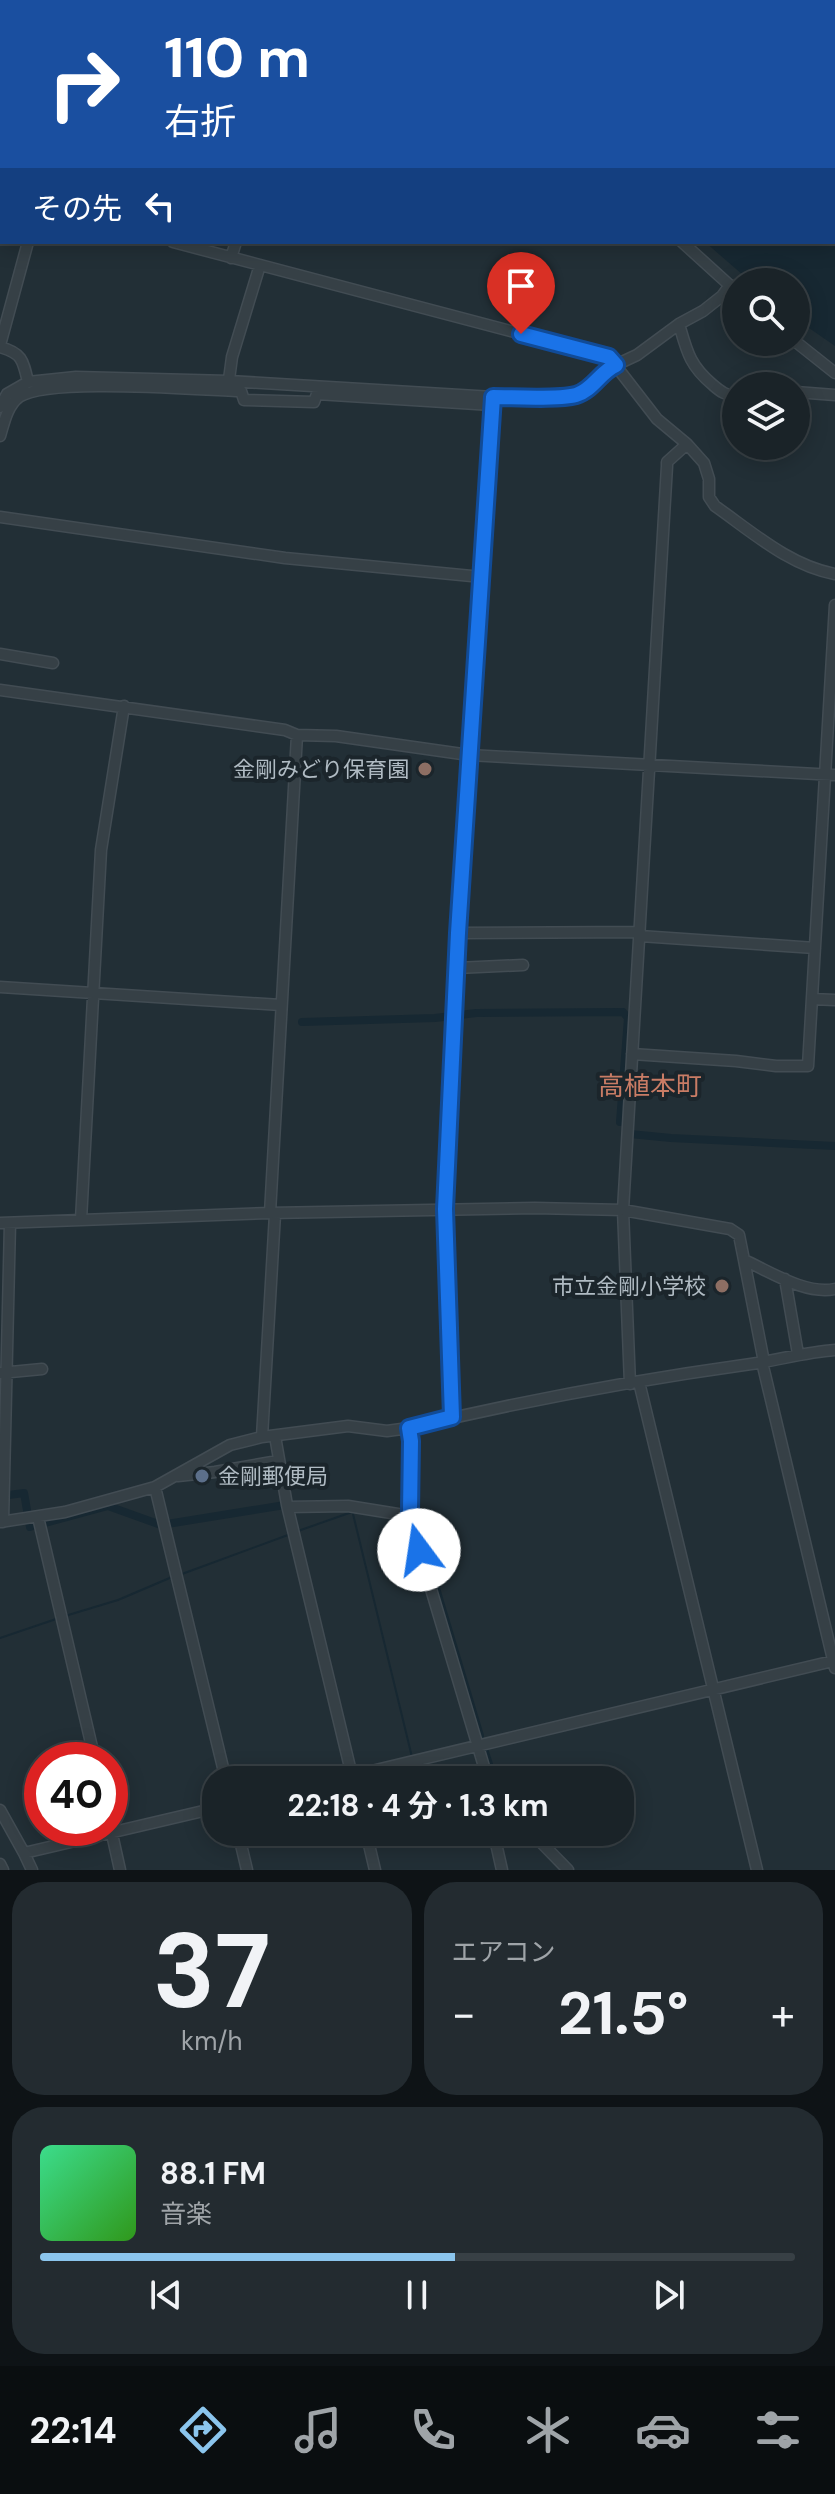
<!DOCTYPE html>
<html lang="ja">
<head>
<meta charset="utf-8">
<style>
  :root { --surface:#1a2328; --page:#232b30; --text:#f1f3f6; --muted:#9fa4a8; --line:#384045; --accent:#8bc5ed }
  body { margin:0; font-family:"DM Sans","Noto Sans JP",sans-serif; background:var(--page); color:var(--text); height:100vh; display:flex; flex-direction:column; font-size:30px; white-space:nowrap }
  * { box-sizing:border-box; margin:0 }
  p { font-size:26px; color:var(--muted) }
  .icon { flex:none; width:44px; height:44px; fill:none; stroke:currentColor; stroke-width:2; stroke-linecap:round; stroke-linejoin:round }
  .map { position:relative; height:1870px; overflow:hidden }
  .side { display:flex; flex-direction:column; gap:12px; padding:12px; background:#0e1316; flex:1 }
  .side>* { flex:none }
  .guide { position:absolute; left:0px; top:0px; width:836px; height:244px; box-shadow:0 4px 20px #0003,0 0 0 2px var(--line); background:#1a4fa0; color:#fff; overflow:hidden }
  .tools { position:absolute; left:722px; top:268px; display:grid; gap:16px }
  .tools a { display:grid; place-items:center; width:88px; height:88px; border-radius:50%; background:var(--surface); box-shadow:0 4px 20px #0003,0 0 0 2px var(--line); font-size:40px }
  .speed { position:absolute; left:24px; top:1742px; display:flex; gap:16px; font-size:40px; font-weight:700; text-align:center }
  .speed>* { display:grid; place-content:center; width:104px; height:104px; border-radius:50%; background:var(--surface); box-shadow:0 4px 20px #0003,0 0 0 2px var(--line); line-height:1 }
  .speed .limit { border:12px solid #d22; background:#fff; color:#111 }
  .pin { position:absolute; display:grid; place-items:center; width:68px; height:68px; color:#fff; margin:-82px -34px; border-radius:50% 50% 50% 0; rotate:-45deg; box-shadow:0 0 8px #0007 }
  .pin .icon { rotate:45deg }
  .me { position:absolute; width:88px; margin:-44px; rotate:346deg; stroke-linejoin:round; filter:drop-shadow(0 0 6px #0008) }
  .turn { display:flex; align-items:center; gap:28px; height:168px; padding:0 32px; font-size:36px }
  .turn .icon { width:104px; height:104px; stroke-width:2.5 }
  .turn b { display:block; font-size:56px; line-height:68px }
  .then { display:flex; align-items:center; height:76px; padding:0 32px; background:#0003; gap:16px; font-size:30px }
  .big { font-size:60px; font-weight:700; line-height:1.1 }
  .side .card { flex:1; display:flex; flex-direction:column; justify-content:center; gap:12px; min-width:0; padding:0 28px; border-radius:32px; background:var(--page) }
  .side .dial { align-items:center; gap:0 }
  .dial b { font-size:104px; line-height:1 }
  .song { display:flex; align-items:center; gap:24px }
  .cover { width:96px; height:96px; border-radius:12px; background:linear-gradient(135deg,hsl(150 70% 55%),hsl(110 70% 35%)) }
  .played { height:8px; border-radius:4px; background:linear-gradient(90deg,var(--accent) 55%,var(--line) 55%) }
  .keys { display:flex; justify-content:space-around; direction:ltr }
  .heat { display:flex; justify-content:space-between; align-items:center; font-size:44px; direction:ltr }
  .side .tiles { flex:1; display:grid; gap:12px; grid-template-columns:1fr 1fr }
  .card:last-child { grid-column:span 2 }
  .trip { position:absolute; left:202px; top:1766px; width:432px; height:80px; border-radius:32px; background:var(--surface); box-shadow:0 4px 20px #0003,0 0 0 2px var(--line); font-weight:700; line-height:80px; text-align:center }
  .tab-bar { display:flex; height:128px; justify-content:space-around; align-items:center; background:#0a0e10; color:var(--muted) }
  .tab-bar .icon { width:56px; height:56px }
  .tab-bar .selected { color:var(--accent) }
  .tab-bar b { font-size:36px; color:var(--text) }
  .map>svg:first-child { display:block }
  .water { fill:#172832 }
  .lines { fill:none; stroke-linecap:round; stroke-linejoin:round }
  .stream { stroke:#172832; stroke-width:2 }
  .canal { stroke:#172832; stroke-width:8 }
  .minor-casing { stroke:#424c53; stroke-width:13 }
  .minor { stroke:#364046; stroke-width:10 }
  .route-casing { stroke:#114b97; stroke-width:20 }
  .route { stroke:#1a73e8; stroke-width:14 }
  .education-dot { fill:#8d6e63; stroke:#1b252b; stroke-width:3 }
  .service-dot { fill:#5c6f8a; stroke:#1b252b; stroke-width:3 }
  .labels { text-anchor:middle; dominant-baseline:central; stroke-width:8; stroke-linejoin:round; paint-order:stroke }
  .poi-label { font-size:22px; fill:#b0bbc3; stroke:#1b252b; text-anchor:end }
  .quarter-label { font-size:26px; fill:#c97c65; stroke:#1b252b }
</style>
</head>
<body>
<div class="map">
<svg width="835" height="1870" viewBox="0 0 835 1870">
  <rect width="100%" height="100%" fill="#222f36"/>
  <!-- water -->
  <path class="water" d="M434,0H835V346L796,319V282H751L705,242H834V2H436Z"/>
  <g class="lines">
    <!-- stream -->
    <path class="stream" d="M353,1514L412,1757
      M298,1531L352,1512
      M182,1574L288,1535
      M65,1616L118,1600L172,1577
      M0,1638L59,1618"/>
    <!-- canal -->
    <path class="canal" d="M545,401H575L583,397
      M302,1022L435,1018L476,1013L623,1012L628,1018L620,1122
      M630,1134L671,1138L835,1146
      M1,1496L24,1493L30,1527L108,1506L161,1525L291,1504
      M416,1521L480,1736
      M484,1749L494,1780"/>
    <defs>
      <path id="minor" d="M273,0L279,2
        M416,0L418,2
        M25,2L27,0
        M93,2V0
        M300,2L301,0
        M0,27L2,25
        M0,158L2,160
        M0,207L2,205
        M173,242L609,357L657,419L687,444L704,463L709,479V497L715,506C752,532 790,566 835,574
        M682,242L736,291
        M231,258L236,242
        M679,324C687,352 690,366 713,385C721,392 726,395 736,397
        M796,342L835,373
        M0,345L28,242
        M0,347C22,353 23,360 28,382
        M228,387L232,357L260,265
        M796,392L835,395
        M0,407L7,394L28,382L76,377L229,381L493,397L576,395L590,387L607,369L637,355L679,324L703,311L722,296L730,285
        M0,436C4,423 7,406 19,397C48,377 199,390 241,391L244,400L314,402L317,394L492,405
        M0,517L285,558L482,577
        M0,654L53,663
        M0,690L285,730L297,735L336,736L469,755L835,775
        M458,933L640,932
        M640,936L815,948
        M457,968L523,965
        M0,987L281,1005
        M812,999L835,1000
        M632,1054L736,1061L776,1066H808L835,605
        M270,1213L297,735
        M81,1220L101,850L124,706
        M0,1223L270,1213L535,1208L623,1210L730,1229L739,1235L744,1260C771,1272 805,1295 835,1289
        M744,1260L764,1362
        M785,1279L798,1354
        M762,1362L835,1668
        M0,1373L42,1369
        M639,1382L757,1870
        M630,1384L623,1210L667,466V462L687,444
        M452,1417L445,1209L458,933L493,397
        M409,1428L411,1441V1522L488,1780
        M275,1436L287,1505L353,1780
        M262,1437L275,1214
        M178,1476L215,1472L278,1461
        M155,1487L226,1780
        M288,1507L348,1506L410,1516
        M38,1517L95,1760
        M0,1522L65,1512L155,1487L230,1445L262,1437L348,1426L387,1431L409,1428C522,1401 636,1380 751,1364C779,1360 806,1352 835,1350
        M3,1522L10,1223
        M334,1780L833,1661
        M0,1810L24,1853L216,1808
        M110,1825L120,1870
        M238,1832L247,1870
        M366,1832L375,1870
        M531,1832L568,1870
        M495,1839L502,1870
        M24,1853L32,1870
        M0,1864L3,1870"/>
    </defs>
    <!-- minor casing -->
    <use href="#minor" class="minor-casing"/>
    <!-- minor -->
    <use href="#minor" class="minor"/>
  </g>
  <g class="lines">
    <defs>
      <path id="route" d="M419,1550L410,1512L411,1441L409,1428L452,1417L445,1209L458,933L493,397C513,397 558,400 576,395C593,390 600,372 616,365L609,357L521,334"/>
    </defs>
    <!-- route casing -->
    <use href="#route" class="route-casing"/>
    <!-- route -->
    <use href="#route" class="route"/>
  </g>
  <!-- markers -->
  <g class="education-dot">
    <circle cx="425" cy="769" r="8"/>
    <circle cx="722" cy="1286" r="8"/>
  </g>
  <circle class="service-dot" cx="202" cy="1476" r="8"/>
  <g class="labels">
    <!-- poi labels -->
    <g class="poi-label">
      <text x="409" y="769">金剛みどり保育園</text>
      <text x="706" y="1286">市立金剛小学校</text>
      <text x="218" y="1476" text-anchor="start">金剛郵便局</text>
    </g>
    <!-- quarter labels -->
    <g class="quarter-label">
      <text x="650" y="1086">高植本町</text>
    </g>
  </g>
</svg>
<div class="tools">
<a><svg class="icon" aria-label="search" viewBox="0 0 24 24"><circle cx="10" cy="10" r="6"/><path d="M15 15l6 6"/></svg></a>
<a><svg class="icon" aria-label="layers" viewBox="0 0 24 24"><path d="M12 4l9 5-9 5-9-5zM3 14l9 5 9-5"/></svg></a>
</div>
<div class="speed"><div class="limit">40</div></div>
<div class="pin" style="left:521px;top:334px;background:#d93025"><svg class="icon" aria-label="arrive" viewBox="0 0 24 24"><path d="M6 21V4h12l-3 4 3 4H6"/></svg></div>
<svg class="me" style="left:419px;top:1550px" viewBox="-20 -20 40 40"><circle r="19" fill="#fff"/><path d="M0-13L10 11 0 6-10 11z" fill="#1a73e8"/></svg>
<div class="trip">22:18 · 4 分 · 1.3 km</div>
<div class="guide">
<div class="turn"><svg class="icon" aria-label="right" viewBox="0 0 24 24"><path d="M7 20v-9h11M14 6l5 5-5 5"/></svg><div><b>110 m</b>右折</div></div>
<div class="then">その先<svg class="icon" aria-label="left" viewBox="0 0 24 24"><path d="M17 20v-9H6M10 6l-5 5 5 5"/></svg></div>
</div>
</div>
<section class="side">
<div class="tiles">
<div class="card dial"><b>37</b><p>km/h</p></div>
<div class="card"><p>エアコン</p>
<div class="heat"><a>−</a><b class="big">21.5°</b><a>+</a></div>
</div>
<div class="card">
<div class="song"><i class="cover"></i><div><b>88.1 FM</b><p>音楽</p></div></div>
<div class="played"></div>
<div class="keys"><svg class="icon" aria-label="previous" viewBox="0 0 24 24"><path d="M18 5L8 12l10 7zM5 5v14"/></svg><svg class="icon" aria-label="pause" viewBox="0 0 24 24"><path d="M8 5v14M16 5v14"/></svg><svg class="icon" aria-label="next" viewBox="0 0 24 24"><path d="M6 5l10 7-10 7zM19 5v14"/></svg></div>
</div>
</div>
</section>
<nav class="tab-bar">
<b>22:14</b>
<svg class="icon selected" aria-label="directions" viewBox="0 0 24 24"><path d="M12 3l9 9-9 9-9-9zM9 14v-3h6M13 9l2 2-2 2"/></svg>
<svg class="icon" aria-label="music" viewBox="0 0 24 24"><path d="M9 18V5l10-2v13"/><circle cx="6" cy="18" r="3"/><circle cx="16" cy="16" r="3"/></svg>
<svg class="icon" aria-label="phone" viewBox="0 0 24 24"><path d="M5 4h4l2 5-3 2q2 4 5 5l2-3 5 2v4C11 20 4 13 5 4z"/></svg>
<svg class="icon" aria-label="climate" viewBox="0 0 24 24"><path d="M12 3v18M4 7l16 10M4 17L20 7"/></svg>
<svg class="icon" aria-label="car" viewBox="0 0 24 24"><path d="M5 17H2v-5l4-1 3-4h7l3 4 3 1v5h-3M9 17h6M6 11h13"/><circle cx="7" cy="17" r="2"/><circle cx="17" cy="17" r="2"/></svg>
<svg class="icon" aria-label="filters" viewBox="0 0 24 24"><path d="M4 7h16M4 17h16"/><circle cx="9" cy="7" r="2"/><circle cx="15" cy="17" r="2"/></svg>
</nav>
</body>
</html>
